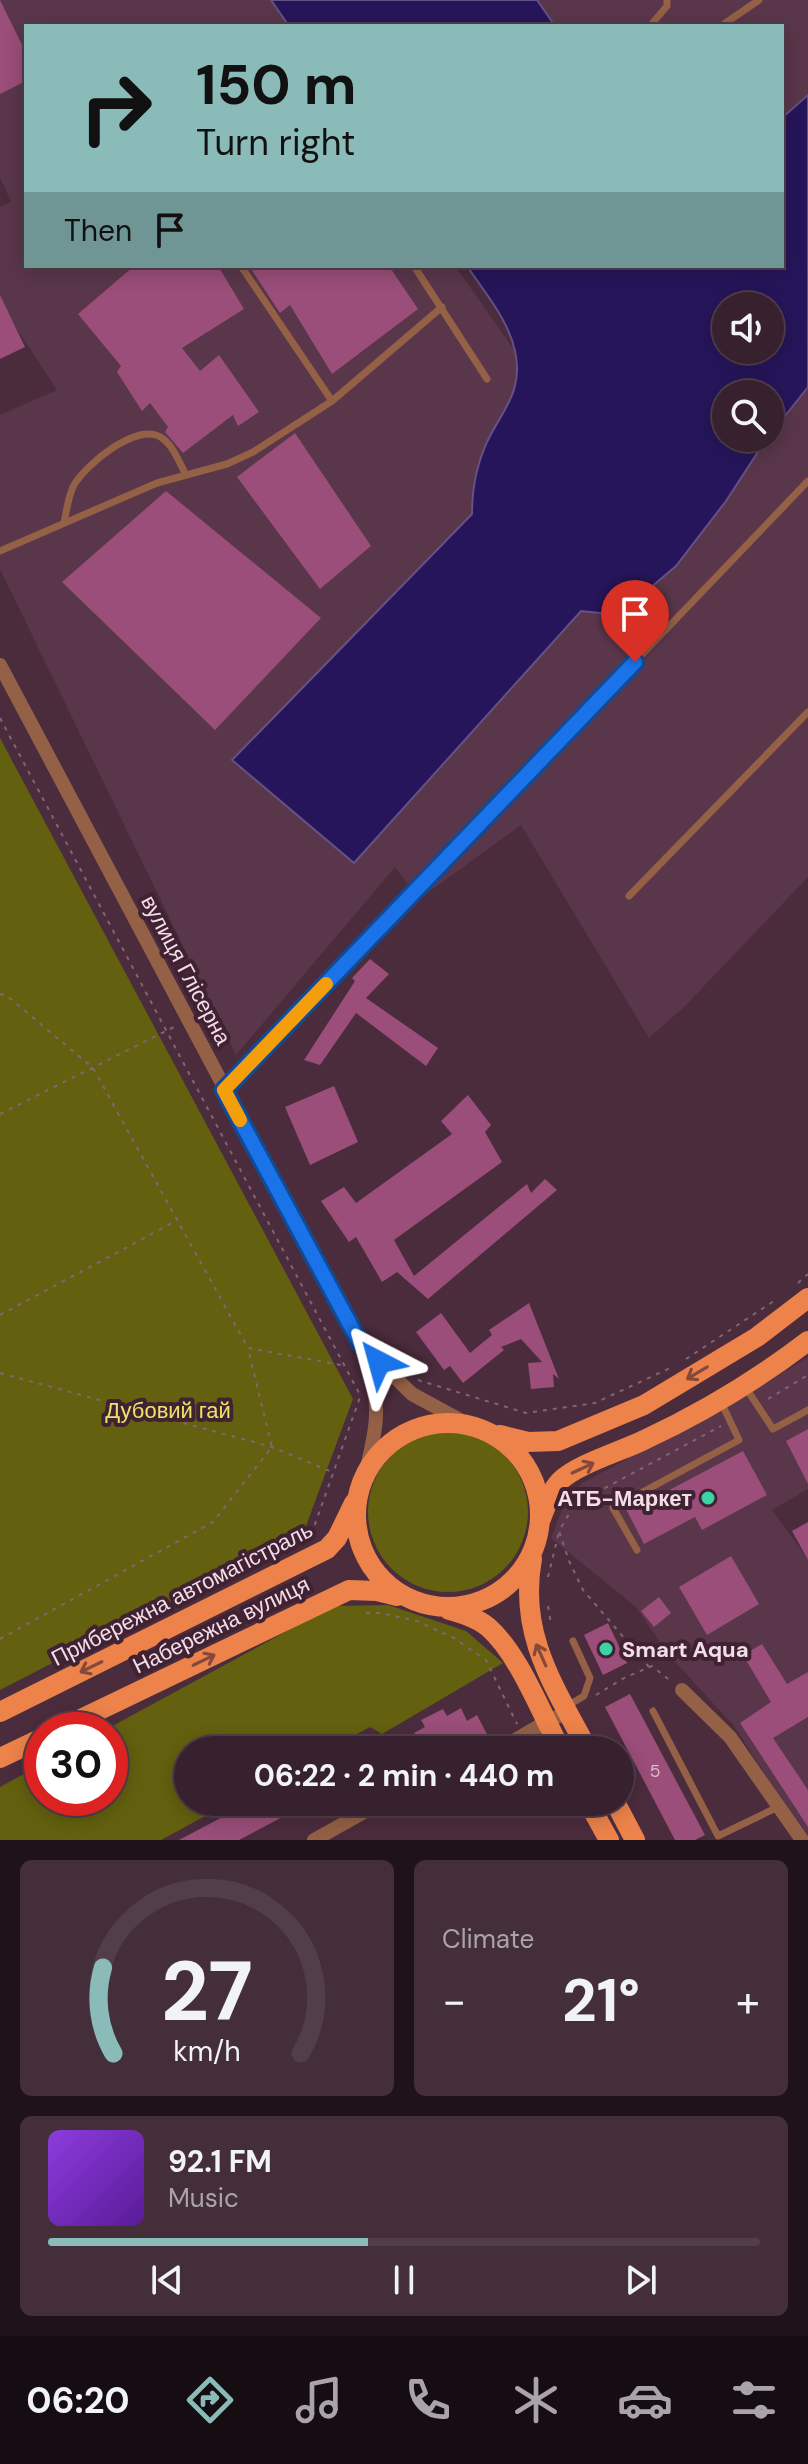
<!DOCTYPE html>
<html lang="en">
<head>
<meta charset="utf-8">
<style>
  :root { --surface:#38212e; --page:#432e3a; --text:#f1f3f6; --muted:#aba3aa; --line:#523e4a; --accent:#8bbbb9 }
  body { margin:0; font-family:"DM Sans",sans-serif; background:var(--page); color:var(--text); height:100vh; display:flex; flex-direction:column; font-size:30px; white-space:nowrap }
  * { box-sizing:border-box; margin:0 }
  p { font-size:26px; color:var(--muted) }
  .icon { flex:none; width:44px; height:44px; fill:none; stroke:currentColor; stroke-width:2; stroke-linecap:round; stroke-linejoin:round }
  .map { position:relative; height:1840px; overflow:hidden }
  .drawer { display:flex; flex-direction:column; gap:20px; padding:20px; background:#1f1219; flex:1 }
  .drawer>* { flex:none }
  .hud { position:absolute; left:24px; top:24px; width:760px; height:244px; border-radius:0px; box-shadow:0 4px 20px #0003,0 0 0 2px var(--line); background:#8bbbb9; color:#111; overflow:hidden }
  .fabs { position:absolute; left:712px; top:292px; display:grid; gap:16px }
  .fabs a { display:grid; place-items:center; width:72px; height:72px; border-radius:50%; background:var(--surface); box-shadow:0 4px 20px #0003,0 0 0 2px var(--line); font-size:40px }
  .speed { position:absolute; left:24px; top:1712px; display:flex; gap:16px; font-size:40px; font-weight:700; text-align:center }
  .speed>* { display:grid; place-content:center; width:104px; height:104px; border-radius:50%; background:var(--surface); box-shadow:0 4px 20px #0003,0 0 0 2px var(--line); line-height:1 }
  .speed .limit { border:12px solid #d22; background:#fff; color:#111 }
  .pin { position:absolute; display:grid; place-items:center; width:68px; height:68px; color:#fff; margin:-82px -34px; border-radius:50% 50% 50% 0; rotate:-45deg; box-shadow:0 0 8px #0007 }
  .pin .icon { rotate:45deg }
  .me { position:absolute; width:88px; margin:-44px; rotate:321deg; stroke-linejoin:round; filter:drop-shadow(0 0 6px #0008) }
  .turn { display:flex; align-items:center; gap:28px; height:168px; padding:0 40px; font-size:36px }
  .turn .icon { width:104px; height:104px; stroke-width:2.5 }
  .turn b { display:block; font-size:56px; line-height:68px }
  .then { display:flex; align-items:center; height:76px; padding:0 40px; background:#0003; gap:16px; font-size:30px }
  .big { font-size:60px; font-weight:700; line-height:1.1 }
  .drawer .card { flex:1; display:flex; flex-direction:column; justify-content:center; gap:12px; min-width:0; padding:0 28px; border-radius:12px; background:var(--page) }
  .drawer .dial { align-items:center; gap:0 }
  .dial svg { height:208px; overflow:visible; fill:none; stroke:var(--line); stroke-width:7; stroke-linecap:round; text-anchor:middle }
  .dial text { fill:var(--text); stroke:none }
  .song { display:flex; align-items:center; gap:24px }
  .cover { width:96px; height:96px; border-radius:12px; background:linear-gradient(135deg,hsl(270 70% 55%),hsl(270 70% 35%)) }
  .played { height:8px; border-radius:4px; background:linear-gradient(90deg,var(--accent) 45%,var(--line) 45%) }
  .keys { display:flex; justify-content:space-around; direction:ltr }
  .heat { display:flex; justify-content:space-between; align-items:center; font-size:44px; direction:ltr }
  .drawer .tiles { flex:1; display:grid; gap:20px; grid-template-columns:1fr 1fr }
  .card:last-child { grid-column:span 2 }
  .trip { position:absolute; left:174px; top:1736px; width:460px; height:80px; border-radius:40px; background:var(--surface); box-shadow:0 4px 20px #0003,0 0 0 2px var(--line); font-weight:700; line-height:80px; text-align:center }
  .tabs { display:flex; height:128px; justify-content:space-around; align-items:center; background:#160d12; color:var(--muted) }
  .tabs .icon { width:56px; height:56px }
  .tabs .selected { color:var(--accent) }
  .tabs b { font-size:36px; color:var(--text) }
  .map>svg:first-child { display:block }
  .built { fill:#5a364a }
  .green { fill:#63600f }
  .water { fill:#26155a; stroke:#645185; stroke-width:2; fill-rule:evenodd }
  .building { fill:#9a4e79 }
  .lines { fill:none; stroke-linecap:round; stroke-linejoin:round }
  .path { stroke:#816574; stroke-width:2; stroke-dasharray:4 6; stroke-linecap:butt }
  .service { stroke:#946046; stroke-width:7 }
  .minor { stroke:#946046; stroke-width:14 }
  .primary { stroke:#ed834a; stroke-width:20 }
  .oneway { stroke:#85493c }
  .route-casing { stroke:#114b97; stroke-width:20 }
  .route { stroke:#1a73e8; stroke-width:14 }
  .slow { stroke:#f59e0b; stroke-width:14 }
  .poi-dot { fill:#3bd4a4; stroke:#402233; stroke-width:3 }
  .labels { text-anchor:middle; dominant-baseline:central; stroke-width:8; stroke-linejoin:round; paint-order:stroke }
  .number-label { font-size:18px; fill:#ddbacc }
  .street-label { font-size:22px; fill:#f3dee8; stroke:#402233 }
  .park-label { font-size:22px; fill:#e9e469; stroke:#402233 }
  .poi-label { font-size:22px; font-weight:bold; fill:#f3dee8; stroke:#402233; text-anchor:end }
</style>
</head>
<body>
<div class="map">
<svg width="808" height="1840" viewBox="0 0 808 1840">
  <rect width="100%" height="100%" fill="#4b2c3d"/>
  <!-- built -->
  <path class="built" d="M0,0H272L289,26H26V266H455L515,351L517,374L514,393L506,411L488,440L610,614L637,599L676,566L726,501L755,454L808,387V877L684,1007L649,1038L521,825L419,899L395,867L236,1055L0,569V415L57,390L0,303V207L11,202L0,177Z
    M537,0H808V95L782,118V26H555Z
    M808,1357V1489L772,1510L808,1559V1840L734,1726L668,1654L636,1607L551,1538L564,1504L582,1483L740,1399Z"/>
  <!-- green -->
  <path class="green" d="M0,738L353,1399L303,1534L0,1690Z
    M368 1512a80 80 0 1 1 160 0a80 80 0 1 1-160 0Z
    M388,1605L466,1631L503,1663L382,1734L370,1727L327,1750H188V1802H231L161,1840H0V1787L42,1764V1798H110V1730H105L333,1606Z"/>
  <!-- water -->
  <path class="water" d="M271,0H537L555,26H289Z
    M808,95V387L770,435V394H726V438H767L726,501L676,566L637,599L610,614L581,611L354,863L232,760L472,514C472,488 476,466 487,442C502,410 524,392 515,351C508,319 485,293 467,266H782V118ZM726,306H770V350H726Z"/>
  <!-- building -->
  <path class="building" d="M0,0L26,53V81L0,94Z
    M134,266H218L244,309L182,348L200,371L219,355L259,412L238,426L233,415L183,453L165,432L168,427L150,403L142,411L117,372L121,366L78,314Z
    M249,266H389L418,309L332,374L290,305L280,313Z
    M0,295L25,347L0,359Z
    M295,433L371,546L320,589L237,477Z
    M166,491L321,618L215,730L62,582Z
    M370,959L389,974L366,998L438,1048L426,1066L356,1013L320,1065L304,1060L355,981L352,978Z
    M334,1086L358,1142L310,1165L285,1107Z
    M468,1095L491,1125L485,1132L502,1162L394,1240L414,1276L527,1184L531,1193L545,1179L557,1190L428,1299L397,1272L382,1282L356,1237L349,1242L321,1201L344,1187L356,1203L452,1134L441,1121Z
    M529,1303L559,1379L553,1374L554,1387L531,1389L528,1363L542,1362L521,1339L501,1347L504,1350L463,1383L450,1366L444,1370L416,1332L441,1313L470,1353L492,1335L489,1330Z
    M808,1429V1484L786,1441Z
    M743,1451L767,1495L702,1530L695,1517L644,1544L626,1509L642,1500L645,1503Z
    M808,1522V1560L792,1531Z
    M731,1556L759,1604L707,1635L679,1587Z
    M659,1597L671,1613L654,1627L641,1611Z
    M608,1623L627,1663L603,1675L584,1635Z
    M762,1644L787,1684L808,1672V1717L773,1738L808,1790V1827L740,1723L771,1702L743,1655Z
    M630,1694L705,1835L695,1840H675L605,1707Z
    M461,1708L467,1721L477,1715L489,1738L467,1750H454L452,1746L444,1750H433L430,1745L422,1749L414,1733L425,1727L421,1720L443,1709L447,1716Z
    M373,1738L380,1750H350Z
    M251,1802H311L239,1840H179Z"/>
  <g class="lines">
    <!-- path -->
    <path class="path" d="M0,718L359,1393V1400L314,1527
      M0,994L6,995L93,1068L248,1348L341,1365
      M0,1114L174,1027
      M798,1283L808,1274
      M0,1315L176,1221
      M686,1359L774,1301
      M0,1373L272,1447L332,1472
      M418,1380L526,1413L595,1403L670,1368
      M768,1399L808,1375
      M548,1577L559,1532
      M548,1606L551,1624
      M366,1613H381L417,1621L454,1638L486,1660L517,1724
      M0,1639L213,1522L272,1447L248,1349
      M649,1667L583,1590L569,1561L559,1531L575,1504L721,1426
      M596,1695L624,1678L652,1666L672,1682"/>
    <!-- service -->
    <path class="service" d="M650,26L667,6V0
      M721,26L759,0
      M241,266L332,401
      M414,266L487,379
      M64,522C67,510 68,496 74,485C86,464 138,421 162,438C173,445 180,464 186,475
      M0,551L157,483L227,464L253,452L332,401L442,307
      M629,896L808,712
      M226,1089L808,481
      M746,1388L773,1429L808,1410
      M637,1550L613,1508L739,1440L721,1402
      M567,1706L584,1696L590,1678L573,1641
      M653,1711L718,1836L778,1807"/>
    <!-- minor -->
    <path class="minor" d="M0,665L360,1343L412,1394L469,1425
      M362,1347C366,1361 372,1376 374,1390C380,1417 372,1445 366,1472
      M682,1690L730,1737L802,1840
      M498,1750L546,1722L568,1712
      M314,1840L382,1802"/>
    <!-- primary -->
    <path class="primary" d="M356 1515a92 92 0 1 1 184 0a92 92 0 1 1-184 0Z
      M500,1435L528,1442L558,1441L644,1405L757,1337L808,1298
      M541,1519C546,1506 550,1492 560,1481C577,1464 622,1451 644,1440C702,1413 757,1380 808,1341
      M532,1559C518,1634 554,1686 588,1750
      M449,1610C463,1614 477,1618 488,1627C519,1654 541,1713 561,1750
      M0,1712L327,1549L337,1538L354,1503
      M58,1730L349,1590L377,1591L397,1596
      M0,1758L42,1738
      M588,1802L609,1840
      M615,1802L635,1840"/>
  </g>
  <!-- one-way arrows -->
  <defs><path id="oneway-shaft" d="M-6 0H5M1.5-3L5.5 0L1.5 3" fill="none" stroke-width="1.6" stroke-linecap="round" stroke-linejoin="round" transform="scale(2)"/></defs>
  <g class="oneway">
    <use href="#oneway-shaft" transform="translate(697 1373) rotate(149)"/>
    <use href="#oneway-shaft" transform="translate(583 1468) rotate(-25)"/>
    <use href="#oneway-shaft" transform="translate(541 1655) rotate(-114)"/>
    <use href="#oneway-shaft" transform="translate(204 1660) rotate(-26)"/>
    <use href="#oneway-shaft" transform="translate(91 1667) rotate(154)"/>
  </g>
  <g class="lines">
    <defs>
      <path id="route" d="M379,1362L360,1343L224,1090L635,662"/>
    </defs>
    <!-- route casing -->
    <use href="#route" class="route-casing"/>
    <!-- route -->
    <use href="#route" class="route"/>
    <!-- slow -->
    <path class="slow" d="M240,1120L224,1090L326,984"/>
  </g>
  <!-- markers -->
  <g class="poi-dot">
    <circle cx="708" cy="1498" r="8"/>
    <circle cx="606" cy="1649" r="8"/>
  </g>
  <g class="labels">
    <!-- number labels -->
    <g class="number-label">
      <text x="655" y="1771">5</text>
    </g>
    <!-- street labels -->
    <g class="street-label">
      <text transform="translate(186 970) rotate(62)">вулиця Глісерна</text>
      <text transform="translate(182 1594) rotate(-27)">Прибережна автомагістраль</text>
      <text transform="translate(221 1625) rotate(-26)">Набережна вулиця</text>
    </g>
    <!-- park labels -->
    <g class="park-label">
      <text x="168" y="1410">Дубовий гай</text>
    </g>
    <!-- poi labels -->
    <g class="poi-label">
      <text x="692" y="1498">АТБ-Маркет</text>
      <text x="622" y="1649" text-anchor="start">Smart Aqua</text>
    </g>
  </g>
</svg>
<div class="fabs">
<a><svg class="icon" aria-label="sound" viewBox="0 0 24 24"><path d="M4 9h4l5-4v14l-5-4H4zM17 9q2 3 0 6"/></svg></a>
<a><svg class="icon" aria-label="search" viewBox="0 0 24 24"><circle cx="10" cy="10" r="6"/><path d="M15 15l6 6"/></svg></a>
</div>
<div class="speed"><div class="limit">30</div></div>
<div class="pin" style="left:635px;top:662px;background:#d93025"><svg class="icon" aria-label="arrive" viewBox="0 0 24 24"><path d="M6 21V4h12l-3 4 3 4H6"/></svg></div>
<svg class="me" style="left:379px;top:1362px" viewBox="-20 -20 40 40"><path d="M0-17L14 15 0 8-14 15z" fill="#1a73e8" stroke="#fff" stroke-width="4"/></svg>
<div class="trip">06:22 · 2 min · 440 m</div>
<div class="hud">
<div class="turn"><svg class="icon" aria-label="right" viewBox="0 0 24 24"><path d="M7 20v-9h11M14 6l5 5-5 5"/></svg><div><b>150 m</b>Turn right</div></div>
<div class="then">Then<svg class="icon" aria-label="arrive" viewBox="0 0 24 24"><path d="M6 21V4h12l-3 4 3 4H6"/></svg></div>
</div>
</div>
<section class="drawer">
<div class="tiles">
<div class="card dial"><svg viewBox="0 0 100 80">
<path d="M14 69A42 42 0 1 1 86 69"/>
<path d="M14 69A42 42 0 0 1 10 36" stroke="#8bbbb9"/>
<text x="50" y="56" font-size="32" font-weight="700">27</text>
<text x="50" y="72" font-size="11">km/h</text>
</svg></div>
<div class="card"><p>Climate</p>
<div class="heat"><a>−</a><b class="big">21°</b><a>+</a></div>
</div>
<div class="card">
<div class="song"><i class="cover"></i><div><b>92.1 FM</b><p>Music</p></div></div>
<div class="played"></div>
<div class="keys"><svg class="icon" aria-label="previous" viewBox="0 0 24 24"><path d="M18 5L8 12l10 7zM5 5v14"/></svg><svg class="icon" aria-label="pause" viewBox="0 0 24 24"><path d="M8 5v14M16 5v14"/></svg><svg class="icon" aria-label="next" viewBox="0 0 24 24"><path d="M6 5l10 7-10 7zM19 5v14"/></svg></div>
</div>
</div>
</section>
<nav class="tabs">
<b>06:20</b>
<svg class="icon selected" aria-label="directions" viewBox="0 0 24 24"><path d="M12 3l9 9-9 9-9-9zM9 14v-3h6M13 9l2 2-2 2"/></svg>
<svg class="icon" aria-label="music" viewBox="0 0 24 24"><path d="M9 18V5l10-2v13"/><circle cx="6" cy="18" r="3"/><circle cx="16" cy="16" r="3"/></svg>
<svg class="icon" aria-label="phone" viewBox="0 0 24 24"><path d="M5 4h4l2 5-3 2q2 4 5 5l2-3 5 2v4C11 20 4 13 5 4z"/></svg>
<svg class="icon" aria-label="climate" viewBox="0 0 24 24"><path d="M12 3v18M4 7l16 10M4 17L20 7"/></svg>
<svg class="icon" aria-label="car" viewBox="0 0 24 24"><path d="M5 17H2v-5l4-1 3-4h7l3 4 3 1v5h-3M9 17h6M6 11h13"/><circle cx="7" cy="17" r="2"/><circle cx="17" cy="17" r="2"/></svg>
<svg class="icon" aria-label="filters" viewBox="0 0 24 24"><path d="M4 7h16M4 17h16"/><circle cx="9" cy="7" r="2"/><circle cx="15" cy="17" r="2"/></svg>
</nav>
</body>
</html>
